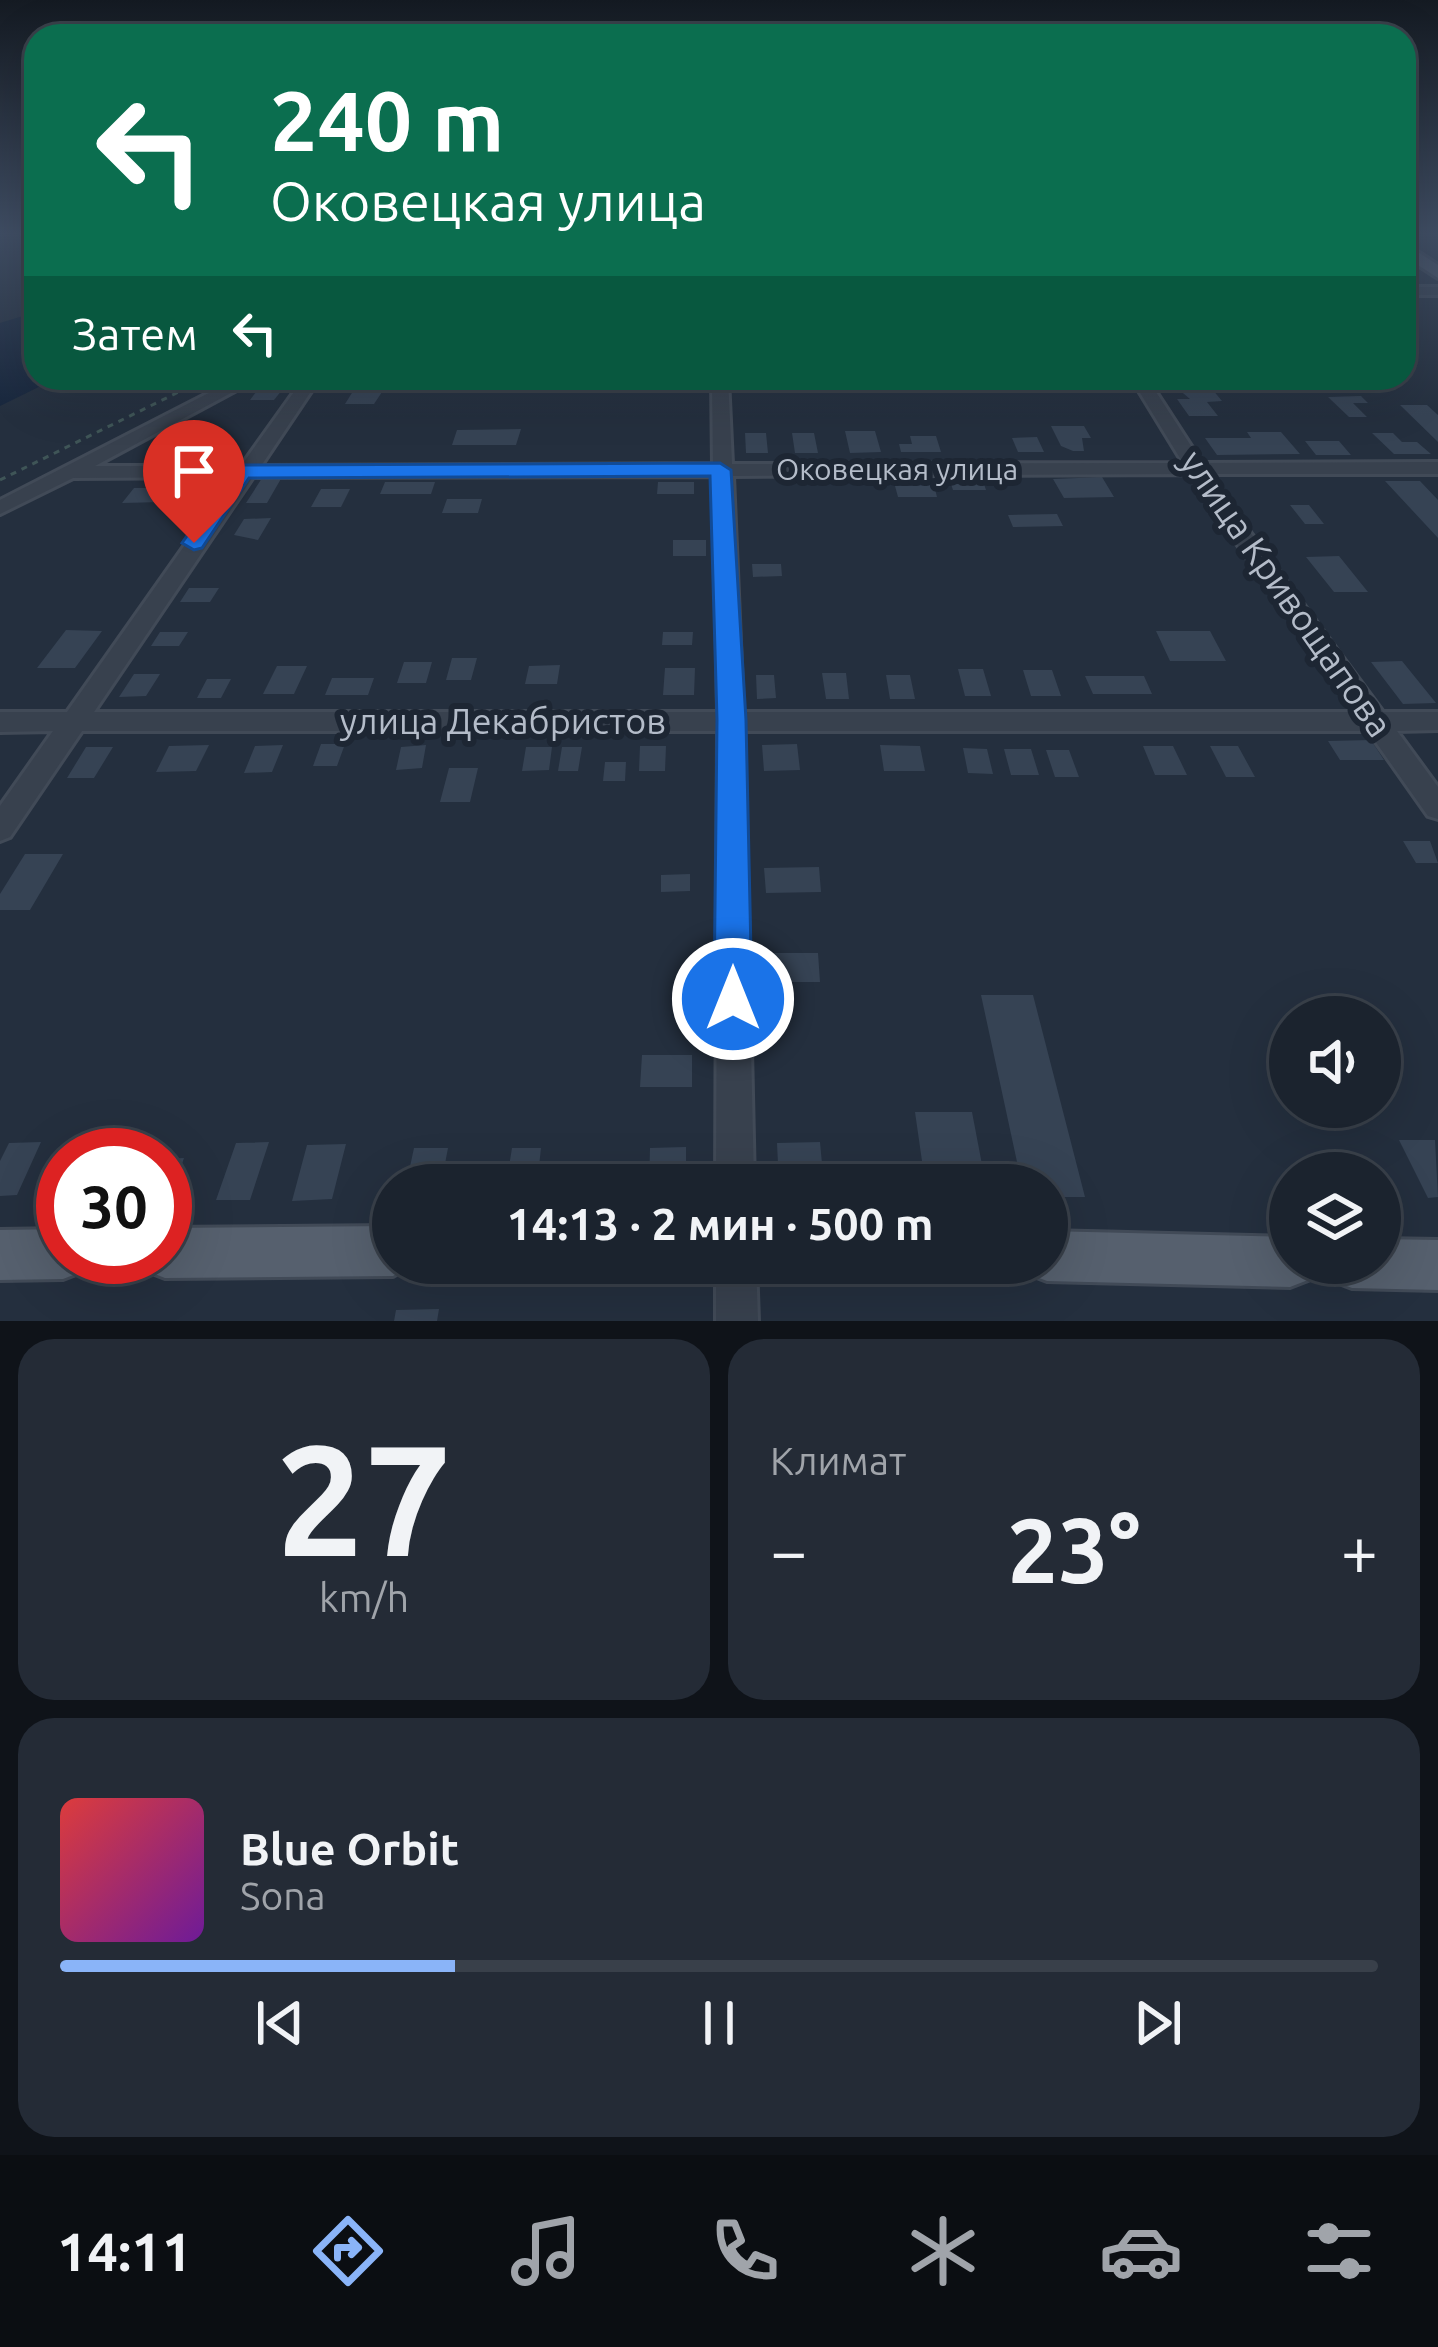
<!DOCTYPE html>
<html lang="ru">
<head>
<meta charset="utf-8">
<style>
  :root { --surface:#1b232e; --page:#242b36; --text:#f1f3f6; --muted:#a0a4aa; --line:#39404a; --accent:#8ab4f8 }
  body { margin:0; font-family:Ubuntu,sans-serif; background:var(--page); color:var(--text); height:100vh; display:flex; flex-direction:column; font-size:45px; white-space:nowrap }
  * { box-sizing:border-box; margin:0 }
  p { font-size:39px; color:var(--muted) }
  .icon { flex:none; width:66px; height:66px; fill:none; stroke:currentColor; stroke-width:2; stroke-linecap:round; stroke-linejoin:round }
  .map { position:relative; height:1321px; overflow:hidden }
  .side { display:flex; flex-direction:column; gap:18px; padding:18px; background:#0f1319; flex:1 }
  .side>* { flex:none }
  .hud { position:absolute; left:24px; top:24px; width:1392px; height:366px; border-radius:36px; box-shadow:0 12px 48px #0002,0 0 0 3px var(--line); background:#0b6e4f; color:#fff; overflow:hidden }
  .fabs { position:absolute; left:1269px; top:996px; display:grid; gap:24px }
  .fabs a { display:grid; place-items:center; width:132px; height:132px; border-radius:50%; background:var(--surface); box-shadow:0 12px 48px #0002,0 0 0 3px var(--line); font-size:60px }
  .speed { position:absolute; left:36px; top:1128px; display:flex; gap:24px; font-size:60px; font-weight:700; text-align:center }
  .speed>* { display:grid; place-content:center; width:156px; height:156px; border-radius:50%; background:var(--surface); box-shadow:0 12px 48px #0002,0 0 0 3px var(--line); line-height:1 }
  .speed .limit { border:18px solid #d22; background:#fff; color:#111 }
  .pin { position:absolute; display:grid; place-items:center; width:102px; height:102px; color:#fff; margin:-123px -51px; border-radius:50% 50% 50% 0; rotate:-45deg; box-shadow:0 0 12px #0007 }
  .pin .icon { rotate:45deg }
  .me { position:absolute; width:132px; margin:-66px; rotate:0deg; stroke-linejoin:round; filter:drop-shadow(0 0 9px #0008) }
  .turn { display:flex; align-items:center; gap:42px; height:252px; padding:0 48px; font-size:54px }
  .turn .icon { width:156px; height:156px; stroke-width:2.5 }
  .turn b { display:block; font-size:84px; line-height:102px }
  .then { display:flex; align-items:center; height:114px; padding:0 48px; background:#0003; gap:24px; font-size:45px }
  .big { font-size:90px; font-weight:700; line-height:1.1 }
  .side .widget { flex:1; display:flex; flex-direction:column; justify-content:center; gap:18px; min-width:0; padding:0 42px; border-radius:36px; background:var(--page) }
  .side .dial { align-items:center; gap:0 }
  .dial b { font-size:156px; line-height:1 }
  .song { display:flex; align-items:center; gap:36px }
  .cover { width:144px; height:144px; border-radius:18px; background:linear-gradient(135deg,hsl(0 70% 55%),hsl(280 70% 35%)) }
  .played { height:12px; border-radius:6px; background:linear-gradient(90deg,var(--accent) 30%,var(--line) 30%) }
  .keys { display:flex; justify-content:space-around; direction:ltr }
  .heat { display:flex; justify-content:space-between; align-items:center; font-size:66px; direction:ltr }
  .side .tiles { flex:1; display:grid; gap:18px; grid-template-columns:1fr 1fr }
  .widget:last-child { grid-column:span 2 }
  .trip { position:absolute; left:372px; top:1164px; width:696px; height:120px; border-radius:60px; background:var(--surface); box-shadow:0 12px 48px #0002,0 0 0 3px var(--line); font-weight:700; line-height:120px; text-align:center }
  .menu { display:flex; height:192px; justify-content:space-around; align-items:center; background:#0b0e12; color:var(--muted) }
  .menu .icon { width:84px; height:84px }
  .menu .selected { color:var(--accent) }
  .menu b { font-size:54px; color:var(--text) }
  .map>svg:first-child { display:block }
  .water { fill:#17263c }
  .building { fill:#364354 }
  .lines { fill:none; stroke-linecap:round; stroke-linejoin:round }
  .minor-casing { stroke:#414a57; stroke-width:6 }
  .major-casing { stroke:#414a57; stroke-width:6 }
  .path { stroke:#3f5557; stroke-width:3; stroke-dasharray:6 6; stroke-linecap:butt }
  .minor { fill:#38414e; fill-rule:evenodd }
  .major { fill:#56606e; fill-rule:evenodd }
  .route { fill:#1a73e8; stroke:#114b97; stroke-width:3 }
  .labels { text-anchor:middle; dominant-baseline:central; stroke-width:12; stroke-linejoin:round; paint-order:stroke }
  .far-street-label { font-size:30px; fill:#b4bcc9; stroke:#1d2633 }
  .street-label { font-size:36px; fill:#b4bcc9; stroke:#1d2633 }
</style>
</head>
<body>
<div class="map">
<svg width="1438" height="1321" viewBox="0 0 1438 1321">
  <rect width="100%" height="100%" fill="#242f3e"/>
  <!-- water -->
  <path class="water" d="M36,312V378H57L0,406V323Z"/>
  <!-- building -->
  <path class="building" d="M1174,378H1203L1222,401L1207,402L1218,416H1189L1177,399H1190L1177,388Z
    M262,384L286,385L274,400H250Z
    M355,388L384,389L374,404H345Z
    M1361,396L1368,403H1353L1367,417H1349L1328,397Z
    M1400,405H1427L1438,415V442Z
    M1051,426H1084L1091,438H1082L1084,451H1073L1061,446Z
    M521,429L516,445H452L457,430Z
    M845,431H875L881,452L850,453Z
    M1247,432H1281L1300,454L1217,455L1205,438H1251Z
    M745,433H766L768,453H746Z
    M792,433H814L818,453H795Z
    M1372,433H1393L1402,442H1417L1431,454H1394Z
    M910,436H936L941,452H901L899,444H912Z
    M1037,437L1044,452H1018L1012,438Z
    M1305,441H1339L1351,455H1316Z
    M193,477H213L204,498H178Z
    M282,477L267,503H246L262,478Z
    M1102,477L1114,497L1064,498L1053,479Z
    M949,478H982L986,490H953Z
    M1385,481H1420L1438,500V538Z
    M385,482H435L431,494H380Z
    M658,482H694V494H657Z
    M934,485L937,497H898L895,486Z
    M134,488H174L163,502L122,503Z
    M321,489H350L341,507H311Z
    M447,499H482L478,513H442Z
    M1290,505H1309L1324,524H1305Z
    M1057,514L1063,526L1013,527L1008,515Z
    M271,518L258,540L234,535L244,519Z
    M673,540H706V556H673Z
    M1339,556L1368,592H1334L1306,557Z
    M752,564H781L782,576L753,577Z
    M189,588H219L210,602H180Z
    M66,630L102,631L75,668H37Z
    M1156,631H1210L1226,661H1170Z
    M160,632H188L179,646H151Z
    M663,632H693L692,645H662Z
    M452,658H477L471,680H446Z
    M1402,661L1436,703L1403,704L1371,662Z
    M404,662H432L426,683H397Z
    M560,665L557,684H525L529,666Z
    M277,666H307L294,694H263Z
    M665,668H695L694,695H663Z
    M958,669H983L991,696H965Z
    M1023,670H1052L1061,696H1031Z
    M822,673H846L849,699H826Z
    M134,674H160L146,696L119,697Z
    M756,675H774L776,698L757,699Z
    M886,675H910L915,699H890Z
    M1085,676H1144L1152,694H1093Z
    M332,678H374L368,695H325Z
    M207,679H231L221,698H197Z
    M1371,740L1384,760H1340L1328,741Z
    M321,744H345L337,766H313Z
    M797,744L800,770L764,771L762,745Z
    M209,745L196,771L156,772L169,746Z
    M283,745L272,772L244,773L255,746Z
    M426,745L422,768L396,770L401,747Z
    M880,745L920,746L925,771H884Z
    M640,746H666L665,771H639Z
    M1143,746H1173L1187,775H1155Z
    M1210,746H1238L1255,777H1226Z
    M86,747H113L94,778H67Z
    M526,747H552L549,770L522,771Z
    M562,747H582L578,771H558Z
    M963,748L987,749L993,774L968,773Z
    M1004,749H1031L1039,775H1011Z
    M1046,750H1069L1079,777H1055Z
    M605,762H626L625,781H603Z
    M449,768H478L470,802H440Z
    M1403,841H1430L1438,863H1416Z
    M25,854H63L30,910H0V894Z
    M819,867L821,892L766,893L764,868Z
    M690,874V891L661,892V875Z
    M769,953H818L820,982H770Z
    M981,995H1033L1085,1197H1047V1185H1022Z
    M642,1055H692V1087H640Z
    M915,1112H972L984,1175H924Z
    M1399,1140H1435L1438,1197L1428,1198Z
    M41,1142L17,1195L0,1196V1161L9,1143Z
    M269,1142L250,1200H216L236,1143Z
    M820,1142L824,1185H779L777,1143Z
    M346,1144L332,1199L292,1201L307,1145Z
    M686,1147V1185H649L650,1148Z
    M414,1148H448L441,1185H406Z
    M512,1148H541L537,1185H506Z
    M184,1158L166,1211H165V1159Z
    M439,1309L437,1321H394L396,1310Z"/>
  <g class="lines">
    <defs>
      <path id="minor" d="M1404,287H1438V295H1404Z
        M238,378H259L95,466H241L304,378H320L261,466L713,464L712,378H728L732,464L1183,463L1131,378H1147L1202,463L1438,462V474H1207L1383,712H1438V730L1397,731L1438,787V819L1428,816L1368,731H744L754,1185H716L718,731H82L10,837L0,841V806L53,731L0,732V712H67L233,477L73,478L0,514V500ZM1188,474L1355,712H743L733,476ZM714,476L718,712H94L253,477Z
        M716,1263H756L758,1321H716Z"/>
      <path id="major" d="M1404,243L1438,265V278L1404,256Z
        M393,1226V1263H413L393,1276L165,1278L147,1271L142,1257H165V1228Z
        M63,1229V1257H87L81,1272L63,1279L0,1280V1230Z
        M1047,1231L1290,1237V1263H1315L1308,1280L1290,1287L1047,1281L1029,1274L1025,1263H1047Z
        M1380,1239L1438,1240V1290L1352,1288L1334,1281L1327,1263H1380Z"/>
    </defs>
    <!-- minor casing -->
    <use href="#minor" class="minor-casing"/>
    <!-- major casing -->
    <use href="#major" class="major-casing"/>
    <!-- path -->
    <path class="path" d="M0,480L207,378"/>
    <!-- minor -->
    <use href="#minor" class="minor"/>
    <!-- major -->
    <use href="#major" class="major"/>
  </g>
  <!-- sky -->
  <linearGradient id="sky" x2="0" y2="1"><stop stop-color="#141a22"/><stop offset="0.56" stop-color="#3f4d63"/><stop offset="1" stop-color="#3f4d63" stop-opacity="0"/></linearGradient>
  <rect width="1438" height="417" fill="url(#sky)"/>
  <!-- route -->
  <path class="route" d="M720,463L731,470L746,720L752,999L746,1012L733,1017L720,1012L714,999L717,720L710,476L249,478L202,548L194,550L182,543L235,467L243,465Z"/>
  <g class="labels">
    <!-- far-street labels -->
    <g class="far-street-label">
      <text x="897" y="469">Оковецкая улица</text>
    </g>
    <!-- street labels -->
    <g class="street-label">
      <text transform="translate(1287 593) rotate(55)">улица Кривощапова</text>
      <text x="503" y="720">улица Декабристов</text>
    </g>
  </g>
</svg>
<div class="fabs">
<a><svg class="icon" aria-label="sound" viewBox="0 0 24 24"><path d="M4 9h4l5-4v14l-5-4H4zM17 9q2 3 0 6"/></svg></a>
<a><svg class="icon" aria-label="layers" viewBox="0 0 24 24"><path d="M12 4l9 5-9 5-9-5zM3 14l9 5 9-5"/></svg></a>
</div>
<div class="speed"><div class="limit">30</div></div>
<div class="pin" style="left:194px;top:543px;background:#d93025"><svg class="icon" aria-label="arrive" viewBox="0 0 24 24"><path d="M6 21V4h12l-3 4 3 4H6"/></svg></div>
<svg class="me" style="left:733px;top:999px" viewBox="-20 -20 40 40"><circle r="17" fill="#1a73e8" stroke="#fff" stroke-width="3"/><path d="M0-11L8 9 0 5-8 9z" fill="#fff"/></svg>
<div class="trip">14:13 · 2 мин · 500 m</div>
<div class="hud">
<div class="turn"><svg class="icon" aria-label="left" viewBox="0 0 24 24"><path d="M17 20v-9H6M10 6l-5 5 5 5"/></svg><div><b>240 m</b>Оковецкая улица</div></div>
<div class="then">Затем<svg class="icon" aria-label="left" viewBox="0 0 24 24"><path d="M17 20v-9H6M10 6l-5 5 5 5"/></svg></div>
</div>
</div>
<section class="side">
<div class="tiles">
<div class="widget dial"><b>27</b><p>km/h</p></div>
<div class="widget"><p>Климат</p>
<div class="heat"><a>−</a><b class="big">23°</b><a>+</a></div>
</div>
<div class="widget">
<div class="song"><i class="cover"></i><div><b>Blue Orbit</b><p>Sona</p></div></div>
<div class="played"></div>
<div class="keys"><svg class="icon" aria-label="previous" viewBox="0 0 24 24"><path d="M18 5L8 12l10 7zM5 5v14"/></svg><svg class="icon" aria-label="pause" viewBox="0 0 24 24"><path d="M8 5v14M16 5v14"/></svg><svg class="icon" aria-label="next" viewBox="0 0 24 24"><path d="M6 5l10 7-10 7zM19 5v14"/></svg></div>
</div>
</div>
</section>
<nav class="menu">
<b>14:11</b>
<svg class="icon selected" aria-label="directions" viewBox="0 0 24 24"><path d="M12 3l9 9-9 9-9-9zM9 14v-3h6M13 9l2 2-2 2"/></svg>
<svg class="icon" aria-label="music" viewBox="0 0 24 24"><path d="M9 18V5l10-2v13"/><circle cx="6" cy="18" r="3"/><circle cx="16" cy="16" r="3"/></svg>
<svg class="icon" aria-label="phone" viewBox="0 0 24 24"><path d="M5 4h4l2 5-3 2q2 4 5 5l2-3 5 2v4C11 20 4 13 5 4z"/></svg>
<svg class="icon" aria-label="climate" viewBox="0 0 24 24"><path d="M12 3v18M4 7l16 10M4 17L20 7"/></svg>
<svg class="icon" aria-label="car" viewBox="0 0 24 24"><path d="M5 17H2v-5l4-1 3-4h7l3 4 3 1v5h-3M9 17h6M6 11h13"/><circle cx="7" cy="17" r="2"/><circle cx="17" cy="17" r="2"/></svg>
<svg class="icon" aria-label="filters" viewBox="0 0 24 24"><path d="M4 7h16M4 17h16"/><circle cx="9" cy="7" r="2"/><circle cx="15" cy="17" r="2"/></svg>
</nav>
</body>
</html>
